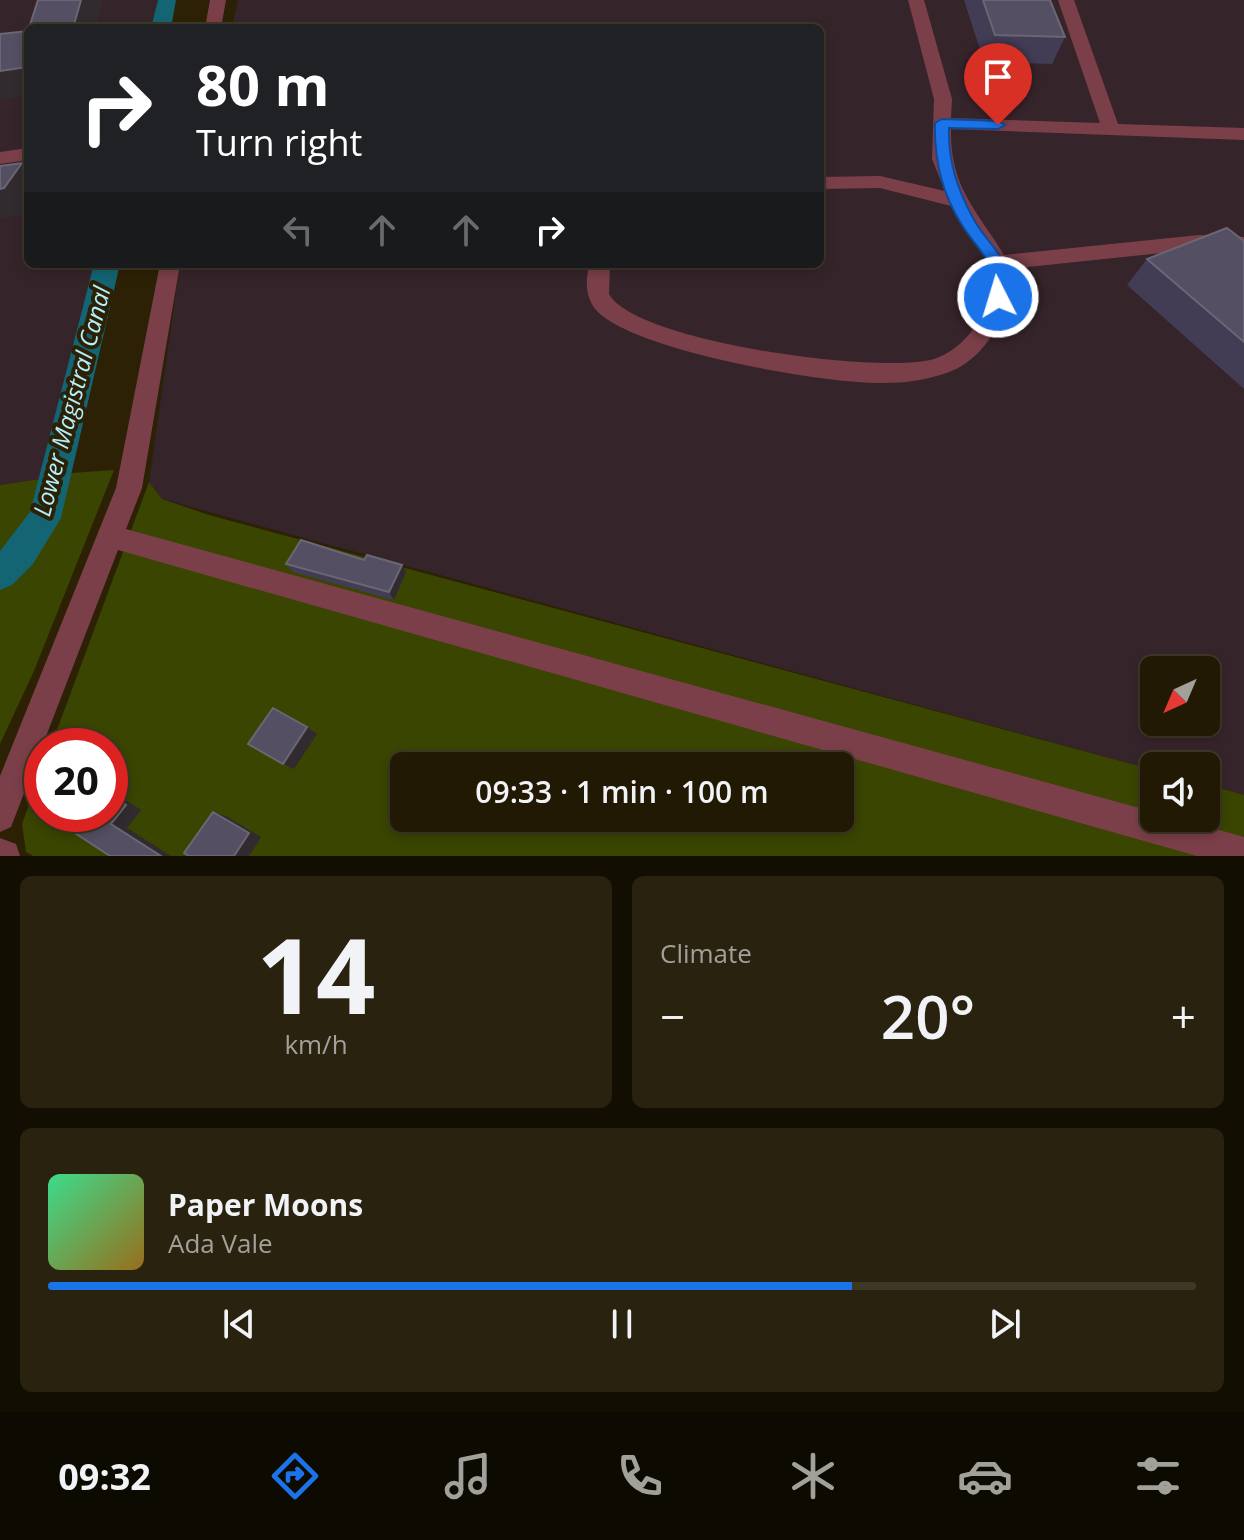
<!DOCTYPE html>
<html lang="en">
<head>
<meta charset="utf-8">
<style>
  :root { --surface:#211904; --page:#29220e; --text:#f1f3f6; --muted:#a2a09a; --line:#3e3826; --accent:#1a73e8 }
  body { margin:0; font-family:"Open Sans",sans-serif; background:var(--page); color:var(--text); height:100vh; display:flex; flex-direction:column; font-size:30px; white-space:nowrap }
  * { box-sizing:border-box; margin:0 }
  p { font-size:26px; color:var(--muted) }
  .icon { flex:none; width:44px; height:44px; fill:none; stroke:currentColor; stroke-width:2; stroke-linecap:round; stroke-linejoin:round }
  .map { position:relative; height:856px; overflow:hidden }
  .details { display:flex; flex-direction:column; gap:20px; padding:20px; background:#120e02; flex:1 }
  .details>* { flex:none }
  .banner { position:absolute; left:24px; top:24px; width:800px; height:244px; border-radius:12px; box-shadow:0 4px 12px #0003,0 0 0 2px var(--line); background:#202124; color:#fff; overflow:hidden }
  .needle { width:52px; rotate:224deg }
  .buttons { position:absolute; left:1140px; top:656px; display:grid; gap:16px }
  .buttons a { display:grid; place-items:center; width:80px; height:80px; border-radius:12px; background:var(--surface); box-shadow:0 4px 12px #0003,0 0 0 2px var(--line); font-size:40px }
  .speed { position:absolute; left:24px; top:728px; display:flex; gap:16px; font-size:40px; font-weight:700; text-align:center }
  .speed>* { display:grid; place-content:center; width:104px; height:104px; border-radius:50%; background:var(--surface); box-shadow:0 4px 12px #0003,0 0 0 2px var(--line); line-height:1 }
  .speed .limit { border:12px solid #d22; background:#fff; color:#111 }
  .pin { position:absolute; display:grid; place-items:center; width:68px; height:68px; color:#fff; margin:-82px -34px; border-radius:50% 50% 50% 0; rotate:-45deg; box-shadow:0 0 8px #0007 }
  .pin .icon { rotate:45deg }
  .me { position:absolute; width:88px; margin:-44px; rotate:355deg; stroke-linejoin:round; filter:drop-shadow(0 0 6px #0008) }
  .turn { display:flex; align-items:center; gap:28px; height:168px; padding:0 40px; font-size:36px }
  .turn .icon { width:104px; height:104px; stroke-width:2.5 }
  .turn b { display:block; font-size:56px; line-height:68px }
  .lanes { display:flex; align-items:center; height:76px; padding:0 40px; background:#0003; justify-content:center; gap:40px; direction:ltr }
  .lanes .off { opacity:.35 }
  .big { font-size:60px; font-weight:600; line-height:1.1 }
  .details .tile { flex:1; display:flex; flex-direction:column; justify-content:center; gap:12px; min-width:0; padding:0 28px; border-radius:12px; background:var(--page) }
  .details .dial { align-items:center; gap:0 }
  .dial b { font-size:104px; line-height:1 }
  .song { display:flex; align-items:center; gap:24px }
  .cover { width:96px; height:96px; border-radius:12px; background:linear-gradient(135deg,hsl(150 70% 55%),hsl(40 70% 35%)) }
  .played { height:8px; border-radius:4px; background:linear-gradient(90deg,var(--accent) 70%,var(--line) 70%) }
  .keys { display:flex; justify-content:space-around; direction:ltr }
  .heat { display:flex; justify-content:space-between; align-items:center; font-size:44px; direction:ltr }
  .details .tiles { flex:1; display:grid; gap:20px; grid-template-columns:1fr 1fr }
  .tile:last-child { grid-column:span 2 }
  .trip { position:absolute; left:390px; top:752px; width:464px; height:80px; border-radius:12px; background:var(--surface); box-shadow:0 4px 12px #0003,0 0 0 2px var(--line); font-weight:600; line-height:80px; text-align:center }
  .tabs { display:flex; height:128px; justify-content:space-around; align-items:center; background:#0d0a02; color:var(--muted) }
  .tabs .icon { width:56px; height:56px }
  .tabs .on { color:var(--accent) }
  .tabs b { font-size:36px; color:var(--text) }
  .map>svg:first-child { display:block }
  .industrial { fill:#36242b; fill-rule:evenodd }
  .green { fill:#394500; fill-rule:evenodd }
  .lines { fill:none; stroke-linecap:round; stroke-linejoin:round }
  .canal { fill:#136574; fill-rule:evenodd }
  .minor { fill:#7b3f49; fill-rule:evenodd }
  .wall { fill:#423d55 }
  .shaded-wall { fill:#312b2f }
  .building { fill:#544f62; stroke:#6b6674; stroke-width:2 }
  .route { fill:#1a73e8; stroke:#114b97; stroke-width:2 }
  .labels { text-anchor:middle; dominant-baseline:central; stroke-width:8; stroke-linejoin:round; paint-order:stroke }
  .water-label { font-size:24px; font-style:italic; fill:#b4effd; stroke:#2c2105 }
</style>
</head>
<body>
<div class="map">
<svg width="1244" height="856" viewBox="0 0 1244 856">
  <rect width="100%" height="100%" fill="#2c2105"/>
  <!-- industrial -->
  <path class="industrial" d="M0,0H158L152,28H28V264H97L47,478L0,485Z
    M238,0H1244V795L1206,784V766H1154V770L162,499L149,482L180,264H820V28H232ZM1154,670H1206V722H1154Z"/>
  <!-- green -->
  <path class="green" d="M114,470L34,671L0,744V589L38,549L71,473Z
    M47,478L30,517L0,560V485Z
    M149,482L162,499L209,515L1154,770V818H1206V784L1244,795V856H33L26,852L22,824L42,769V814H110V746H51ZM404,766H840V818H404Z"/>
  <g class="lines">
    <!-- canal -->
    <path class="canal" d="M158,0H176L171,28H151Z
      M94,264H120L61,518L33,564L12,585L0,590V551L30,512Z"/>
    <!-- minor -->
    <path class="minor" d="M210,0H226L221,28H205Z
      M908,0H924L952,99L951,118L1100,123L1058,0H1074L1118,124L1244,128V140L951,129C950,187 976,209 1004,255L1199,235L1244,237V251L1199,249L1010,269C1014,287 1009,306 1000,322C988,344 973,363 949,372C928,380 905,383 883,383C826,384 633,351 596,310C585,297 585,279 590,264H610L609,294C635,342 882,375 934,359C967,349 995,307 990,273C987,249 962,227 951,206L880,188L820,189V177L880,176L945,191L932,159L934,99Z
      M28,148V160L0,164V152Z
      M160,264H180L142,488L126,529L1154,812V818H1177L1244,837V856H1197L118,550L11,827L0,832V776L116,488Z
      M0,838L16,844L20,856H0Z"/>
  </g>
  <!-- wall -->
  <path class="wall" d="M964,0H1050L1065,37L1052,64L984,62Z
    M1244,241V389L1127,285L1147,259Z
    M364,560L402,565L406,572L394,600L293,572L286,564Z"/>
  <!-- shaded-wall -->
  <path class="shaded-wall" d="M81,0H103L96,28H73Z
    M28,67V96L0,100V71Z
    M22,163L28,172V211L26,215L0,218V189Z
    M402,565L406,572L394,600L389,592Z
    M307,727L317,734L294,769L283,764Z
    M110,790L141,810L127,828L171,856H161L111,824Z
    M213,812L226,816L261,837L249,856H234Z"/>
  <!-- building -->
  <path class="building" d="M38,0H81L73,28H29Z
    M983,0H1050L1065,37L995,35Z
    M28,31V67L0,71V34Z
    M22,163L4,188L0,189V166Z
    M1227,228L1244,241V342L1147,259Z
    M301,540L364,560L367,555L402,565L389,592L286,564Z
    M273,708L307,727L283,764L248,744Z
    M110,795L126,805L111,824L161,856H110L61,824L69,814H110Z
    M213,812L249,833L234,856H189L184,853Z"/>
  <!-- route -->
  <path class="route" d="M942,119L998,121L1005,125L998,129L949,128C948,161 957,188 973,218C988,247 1021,264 1004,301L998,303L990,297C997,259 980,254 962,225C942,194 934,159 935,123Z"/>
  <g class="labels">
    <!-- water labels -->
    <g class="water-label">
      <text transform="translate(71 401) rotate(-75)">Lower Magistral Canal</text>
    </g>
  </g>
</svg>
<div class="buttons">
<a><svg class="needle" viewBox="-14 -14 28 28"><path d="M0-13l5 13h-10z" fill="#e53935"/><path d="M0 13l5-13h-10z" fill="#a2a09a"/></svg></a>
<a><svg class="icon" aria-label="sound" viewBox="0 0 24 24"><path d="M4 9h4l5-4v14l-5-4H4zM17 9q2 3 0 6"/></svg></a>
</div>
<div class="speed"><div class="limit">20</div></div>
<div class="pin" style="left:998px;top:125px;background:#d93025"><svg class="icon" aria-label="arrive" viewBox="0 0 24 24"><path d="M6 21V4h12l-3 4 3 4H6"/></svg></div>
<svg class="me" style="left:998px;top:297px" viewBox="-20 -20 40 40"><circle r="17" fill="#1a73e8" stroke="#fff" stroke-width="3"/><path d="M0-11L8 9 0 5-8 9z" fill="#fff"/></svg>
<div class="trip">09:33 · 1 min · 100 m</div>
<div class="banner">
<div class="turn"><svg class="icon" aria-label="right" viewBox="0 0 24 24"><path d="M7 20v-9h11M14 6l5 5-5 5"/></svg><div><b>80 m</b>Turn right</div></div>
<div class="lanes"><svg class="icon off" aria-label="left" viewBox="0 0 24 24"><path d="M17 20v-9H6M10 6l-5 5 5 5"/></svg><svg class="icon off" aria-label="ahead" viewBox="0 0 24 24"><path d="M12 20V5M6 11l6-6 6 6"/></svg><svg class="icon off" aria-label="ahead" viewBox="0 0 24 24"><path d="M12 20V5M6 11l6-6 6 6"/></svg><svg class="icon" aria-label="right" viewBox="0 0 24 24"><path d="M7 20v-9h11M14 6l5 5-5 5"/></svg></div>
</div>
</div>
<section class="details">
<div class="tiles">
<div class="tile dial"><b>14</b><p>km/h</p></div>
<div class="tile"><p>Climate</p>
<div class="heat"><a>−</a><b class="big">20°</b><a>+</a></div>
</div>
<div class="tile">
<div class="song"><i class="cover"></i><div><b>Paper Moons</b><p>Ada Vale</p></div></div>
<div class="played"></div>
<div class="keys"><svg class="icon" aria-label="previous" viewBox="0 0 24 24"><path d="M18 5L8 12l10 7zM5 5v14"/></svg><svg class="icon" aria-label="pause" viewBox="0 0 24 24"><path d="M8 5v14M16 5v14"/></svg><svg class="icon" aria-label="next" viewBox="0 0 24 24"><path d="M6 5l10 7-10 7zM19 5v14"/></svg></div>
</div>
</div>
</section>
<nav class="tabs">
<b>09:32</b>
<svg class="icon on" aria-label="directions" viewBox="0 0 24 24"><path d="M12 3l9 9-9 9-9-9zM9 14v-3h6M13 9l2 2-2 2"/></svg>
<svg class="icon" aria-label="music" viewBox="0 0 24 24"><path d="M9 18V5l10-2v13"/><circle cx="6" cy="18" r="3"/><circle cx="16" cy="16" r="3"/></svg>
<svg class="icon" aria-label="phone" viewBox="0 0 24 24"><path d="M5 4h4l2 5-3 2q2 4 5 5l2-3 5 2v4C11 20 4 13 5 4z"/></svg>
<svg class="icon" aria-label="climate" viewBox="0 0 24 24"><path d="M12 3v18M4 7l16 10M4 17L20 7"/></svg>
<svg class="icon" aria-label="car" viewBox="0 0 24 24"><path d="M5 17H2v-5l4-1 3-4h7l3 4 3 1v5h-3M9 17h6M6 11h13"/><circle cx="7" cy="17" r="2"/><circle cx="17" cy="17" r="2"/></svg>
<svg class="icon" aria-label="filters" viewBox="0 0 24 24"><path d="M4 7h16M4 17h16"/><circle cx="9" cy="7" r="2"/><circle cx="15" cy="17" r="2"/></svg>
</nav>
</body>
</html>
